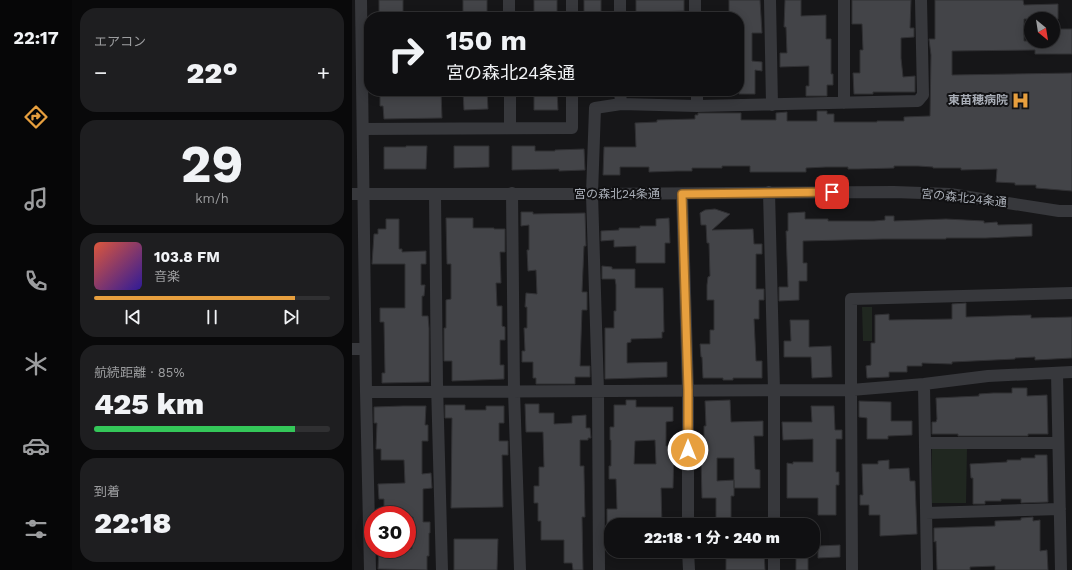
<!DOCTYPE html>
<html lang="ja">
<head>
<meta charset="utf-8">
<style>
  :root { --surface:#101012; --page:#1e1e20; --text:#f1f3f6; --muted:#9c9d9f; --line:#303032; --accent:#e79f3e }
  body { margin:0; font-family:"Work Sans","Noto Sans JP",sans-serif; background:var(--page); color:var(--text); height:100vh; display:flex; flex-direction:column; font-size:15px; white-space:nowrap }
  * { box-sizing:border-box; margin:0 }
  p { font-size:13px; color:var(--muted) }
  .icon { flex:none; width:22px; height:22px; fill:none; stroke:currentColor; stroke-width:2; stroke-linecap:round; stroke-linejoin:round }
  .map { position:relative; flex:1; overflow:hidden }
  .sheet { display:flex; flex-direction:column; gap:8px; padding:8px; background:#09090a; width:280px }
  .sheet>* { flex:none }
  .top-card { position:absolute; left:12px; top:12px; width:380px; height:84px; border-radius:16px; box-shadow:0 2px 10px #0003,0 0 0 1px var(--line); background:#101012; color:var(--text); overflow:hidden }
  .needle { width:26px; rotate:150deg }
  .buttons { position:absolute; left:672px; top:12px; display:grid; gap:8px }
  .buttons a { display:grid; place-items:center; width:36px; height:36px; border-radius:50%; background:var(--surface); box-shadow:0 2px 10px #0003,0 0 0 1px var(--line); font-size:20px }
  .speed { position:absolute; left:12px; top:506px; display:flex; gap:8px; font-size:20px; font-weight:700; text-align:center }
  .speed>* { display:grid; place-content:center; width:52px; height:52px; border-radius:50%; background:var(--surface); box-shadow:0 2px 10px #0003,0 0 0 1px var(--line); line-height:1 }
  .speed .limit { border:6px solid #d22; background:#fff; color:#111 }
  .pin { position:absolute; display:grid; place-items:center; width:34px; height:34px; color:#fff; margin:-17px; border-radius:8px; box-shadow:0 2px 6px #0006 }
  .me { position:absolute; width:44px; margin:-22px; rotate:0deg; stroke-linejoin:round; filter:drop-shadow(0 0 3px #0008) }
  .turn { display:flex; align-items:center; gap:14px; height:84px; padding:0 16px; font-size:18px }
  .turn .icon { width:52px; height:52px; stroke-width:2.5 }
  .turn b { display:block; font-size:28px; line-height:34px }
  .big { font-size:30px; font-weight:800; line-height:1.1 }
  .sheet .tile { flex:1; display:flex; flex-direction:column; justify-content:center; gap:6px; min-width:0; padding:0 14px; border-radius:16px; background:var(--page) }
  .sheet .dial { align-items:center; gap:0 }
  .dial b { font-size:52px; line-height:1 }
  .song { display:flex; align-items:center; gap:12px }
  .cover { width:48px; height:48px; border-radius:6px; background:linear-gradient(135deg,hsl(10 70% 55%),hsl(250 70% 35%)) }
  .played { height:4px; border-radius:2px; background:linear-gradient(90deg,var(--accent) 85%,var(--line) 85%) }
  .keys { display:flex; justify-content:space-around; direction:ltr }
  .heat { display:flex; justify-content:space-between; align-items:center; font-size:22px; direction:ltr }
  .charge { height:6px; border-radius:3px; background:linear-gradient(90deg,#34c759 85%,var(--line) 0) }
  .trip { position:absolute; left:252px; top:518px; width:216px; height:40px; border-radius:16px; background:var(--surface); box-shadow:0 2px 10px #0003,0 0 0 1px var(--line); font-weight:800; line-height:40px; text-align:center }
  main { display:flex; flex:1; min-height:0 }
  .dock { display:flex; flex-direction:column; width:72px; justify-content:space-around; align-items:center; background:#060607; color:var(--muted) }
  .dock .icon { width:28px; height:28px }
  .dock .on { color:var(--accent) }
  .dock b { font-size:18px; color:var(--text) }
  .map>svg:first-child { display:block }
  .green { fill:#202720 }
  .building { fill:#434448; stroke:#303033; fill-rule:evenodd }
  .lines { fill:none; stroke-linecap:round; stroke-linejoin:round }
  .minor { stroke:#37383c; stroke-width:12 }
  .route-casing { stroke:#966728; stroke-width:10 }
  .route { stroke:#e79f3e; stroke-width:7 }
  .labels { text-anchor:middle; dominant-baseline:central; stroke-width:4; stroke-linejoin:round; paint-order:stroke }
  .poi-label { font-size:12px; font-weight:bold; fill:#a9aeb7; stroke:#111113; text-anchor:end }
  .street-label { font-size:12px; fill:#a9aeb7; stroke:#111113 }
</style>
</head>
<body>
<main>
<nav class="dock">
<b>22:17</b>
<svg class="icon on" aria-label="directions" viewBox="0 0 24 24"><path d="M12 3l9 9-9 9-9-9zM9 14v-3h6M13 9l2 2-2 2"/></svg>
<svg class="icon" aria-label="music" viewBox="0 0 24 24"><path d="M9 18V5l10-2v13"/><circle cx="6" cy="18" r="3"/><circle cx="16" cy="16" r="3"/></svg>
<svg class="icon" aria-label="phone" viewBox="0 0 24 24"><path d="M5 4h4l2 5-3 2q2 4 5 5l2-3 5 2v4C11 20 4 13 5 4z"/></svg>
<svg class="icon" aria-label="climate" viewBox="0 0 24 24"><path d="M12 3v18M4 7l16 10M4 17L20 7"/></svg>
<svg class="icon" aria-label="car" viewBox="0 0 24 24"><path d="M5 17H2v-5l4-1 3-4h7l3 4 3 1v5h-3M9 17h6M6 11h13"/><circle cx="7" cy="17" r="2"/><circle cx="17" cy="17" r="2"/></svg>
<svg class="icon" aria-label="filters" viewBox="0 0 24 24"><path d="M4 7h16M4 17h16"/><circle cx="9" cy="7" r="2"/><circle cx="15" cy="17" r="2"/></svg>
</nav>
<section class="sheet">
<div class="tile"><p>エアコン</p>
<div class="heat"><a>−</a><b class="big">22°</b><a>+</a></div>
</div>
<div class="tile dial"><b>29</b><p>km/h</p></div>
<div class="tile">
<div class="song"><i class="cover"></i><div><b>103.8 FM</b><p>音楽</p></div></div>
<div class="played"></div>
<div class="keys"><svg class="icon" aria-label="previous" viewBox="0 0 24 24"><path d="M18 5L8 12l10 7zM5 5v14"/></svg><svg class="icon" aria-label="pause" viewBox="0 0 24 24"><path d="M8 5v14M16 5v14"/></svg><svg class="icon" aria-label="next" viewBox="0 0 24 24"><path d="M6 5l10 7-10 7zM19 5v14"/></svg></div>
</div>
<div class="tile"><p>航続距離 · 85%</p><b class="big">425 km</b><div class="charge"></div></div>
<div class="tile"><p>到着</p><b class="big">22:18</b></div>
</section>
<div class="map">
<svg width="720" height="570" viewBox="0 0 720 570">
  <rect width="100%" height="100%" fill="#161618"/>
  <!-- green -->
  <path class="green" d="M510,307H520V341H511Z
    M580,448H615L614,503H580Z"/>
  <!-- building -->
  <path class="building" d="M27,0H51V17H27Z
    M111,0H135V17H111Z
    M182,0H205V17H182Z
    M232,0H249V17H232Z
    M284,0H332V11L301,12V17H284Z
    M377,0H408L410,33H400V61L410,62V71L403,70V94H387V17H380L379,13H377Z
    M433,0H449V16L474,15V39H479V74H481V85H475V96H454V86H457V66L428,67V53H435L434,27H432Z
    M500,0H559L558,28H562V37L549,38V58L551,77L563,76V92H521V94H502L501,73H508V50H511L510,24H500Z
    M583,0H671L672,5L706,4V19H672V41H701V29H720V54H683V50L600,51V75L720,73V191L684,188V185H663V183L644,182L645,169L609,170V168H581V167L566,166H542V168L507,169H496V167H474L454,168V172H398V166H370V168H340V171H325L297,172V167H268V175H251L252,147H284L283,123L305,122V120L343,119V115H346V113H389V120H424V113L435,112V121H465V111H475V114H482V122H525V121H552V117L578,116L579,55L577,39H583Z
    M28,91H89L90,118L32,119L31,106H28Z
    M111,91H135L136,109L112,110Z
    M182,91H205L206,110H182Z
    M54,146H75L74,169H32V147H54Z
    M102,146H137V167L102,168Z
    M160,146H183V151H203V150L232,149L233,170L207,171V169L160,170Z
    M363,209L378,214L360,230L401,229L402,244H410V254H404V289H412V300H407V319H402L404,361H410V378H381V380H371V378H351L350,357H349L348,344H358V330H362V300H355V285L356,277L358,276L357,243H355L354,225H349L348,213L353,210Z
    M169,212H181V214L233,213L234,246H232L230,292H235V310H230L228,366H238V377H223V384H184V378H181V362H170V351H173L172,328H175V307H173L174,293L185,294L184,270L176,271L175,250H177V225L169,226Z
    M453,212V219H476V221H522L533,220V216H542V221L594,219L632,221V223L645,222L646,225L680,224V236L634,238H594V239H531L451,241V263H455V281H447V300L427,301V287H436L434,231H436V213Z
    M94,218H121V228H142V229H153V252H148L149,283H144L145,306H150V326L153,327V340H148V365H152V379L100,381V361H92V328H94V300L99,299V264H95Z
    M317,218L318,243H313V263H284V246L262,247V240L249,241V231L267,230V228H288V226H304V219Z
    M34,219H47V249H50V252L74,251V264H69V285H73L72,296H70V316H76L77,328V382L30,383V373H33L32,322H28V308H53V264H20L22,234H26V229H34Z
    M250,266L260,267V269H283V288H311L312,332H310V338L279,339V342L275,343V363L315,362V377L253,379V328H262V311H264V285L263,279H250Z
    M614,303V317L679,315V318L720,317V358L683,360V357L663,358V359L600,362V364L570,363V366H555V372H537V377L515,378L514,366L519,365V343H523V315L537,314V320L600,319V304Z
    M438,320H457V347L479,346L480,377L460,378L459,357H432V341H439Z
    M660,388H675V396L695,395L696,434H676V436H606V434H580V422H584L585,419L584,398L627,396V394L641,393H660Z
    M274,400H284V407H321V421L314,422V446H322L321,488H309L310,525H255V509H265L264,479H257V466H259V440H258V427H262V405H274ZM303,440L304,464H282L283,441Z
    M378,400L379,422L411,421V436H402L403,469L408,470V488H382V458H365V481L382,480V496H379V525H364V498H350L349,458H348V444H352V426H354L353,401Z
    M507,401L539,402V421H560V435L536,436V439H515V418L507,417Z
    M173,404H187V413H202V424L220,423V416L234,415V428H238L239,438H236V440H228V466H232V471L233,517H230L231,570H221L220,563H212V540H189V521H186V503H182V486H187V467H192L191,432H174Z
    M93,405H113V410H134V406H152V423H147V441H156V455H150L151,507L99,508L100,418H93Z
    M51,406H74L73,425H76V441H70V474L79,473L80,488L71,489V522H78V533H77V556H75V570L26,569L27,549H60V543H62L61,517H55V515H32V499H27L26,484L53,483L52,460H29V449H24L25,423H22V407Z
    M459,406H482L483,430H490V439H484V472H487V485H484V515H466V498H435V463L441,464V462H461V439L431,440L430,422H460Z
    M683,455H695L696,502L669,503V499H649V501H633V504H621V478H619L618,464L655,462V460H669V458H683Z
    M537,460V469L557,468L558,481H563L565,534L528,536V515H517V505H508V495H511L510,464H526V461Z
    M681,517V521L688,520V551L695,550L696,570H643V566L618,567V570H585L584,541L582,542V528L643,526V521L669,520V518Z
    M102,539H146L145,570H102Z
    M488,545V557L466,558V546Z
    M374,551H412L413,570H374Z
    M444,551H456V570H444Z"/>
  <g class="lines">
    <!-- minor -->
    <path class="minor" d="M9,0L14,392L18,570
      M157,0V17
      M268,0V17
      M343,0V17
      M418,0L420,105
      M492,0V103
      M220,17V0
      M158,91V128
      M268,91L269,104
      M345,91V106
      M11,129L220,128V91
      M417,192L422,390V525
      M160,193L162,391L168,570
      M0,194H240L542,192L598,194L707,211H720
      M83,194L85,384L90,570
      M330,194L336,390V525
      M0,349H13
      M705,373L709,570
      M572,384L575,570
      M14,392L499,390L572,384L636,376L720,372
      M574,443H706
      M574,513L708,509
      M336,551L337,570
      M422,551V570
      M247,570L246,391L240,194L243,108L269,104L345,106L566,101L571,95L569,0
      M500,570L499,390V299L720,293"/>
  </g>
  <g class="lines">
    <defs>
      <path id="route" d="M336,450V390L330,194L480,192"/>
    </defs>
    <!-- route casing -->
    <use href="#route" class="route-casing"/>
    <!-- route -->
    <use href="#route" class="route"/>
  </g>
  <!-- icons -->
  <defs>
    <symbol id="hospital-bare" viewBox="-9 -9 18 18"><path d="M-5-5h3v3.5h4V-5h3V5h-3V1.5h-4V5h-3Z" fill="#e79f3e" stroke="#111113" stroke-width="2.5" paint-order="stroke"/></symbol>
  </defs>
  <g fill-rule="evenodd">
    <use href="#hospital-bare" x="656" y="88" width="25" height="25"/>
  </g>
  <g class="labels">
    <!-- poi labels -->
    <g class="poi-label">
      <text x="656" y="100">東苗穂病院</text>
    </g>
    <!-- street labels -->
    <g class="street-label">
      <text x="265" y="194">宮の森北24条通</text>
      <text transform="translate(612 198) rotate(6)">宮の森北24条通</text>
    </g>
  </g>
</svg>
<div class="buttons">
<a><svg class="needle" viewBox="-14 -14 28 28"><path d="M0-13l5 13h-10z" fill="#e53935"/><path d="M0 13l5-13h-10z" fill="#9c9d9f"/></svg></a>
</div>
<div class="speed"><div class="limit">30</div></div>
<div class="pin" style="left:480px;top:192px;background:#d93025"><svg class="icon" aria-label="arrive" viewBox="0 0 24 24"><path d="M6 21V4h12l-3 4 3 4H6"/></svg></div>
<svg class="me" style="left:336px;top:450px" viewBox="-20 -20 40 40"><circle r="17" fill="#e79f3e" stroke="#fff" stroke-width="3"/><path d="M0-11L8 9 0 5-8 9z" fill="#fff"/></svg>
<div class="trip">22:18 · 1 分 · 240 m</div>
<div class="top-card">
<div class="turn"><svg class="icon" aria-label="right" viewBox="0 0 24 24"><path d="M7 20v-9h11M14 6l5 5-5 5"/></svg><div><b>150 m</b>宮の森北24条通</div></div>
</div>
</div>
</main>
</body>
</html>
